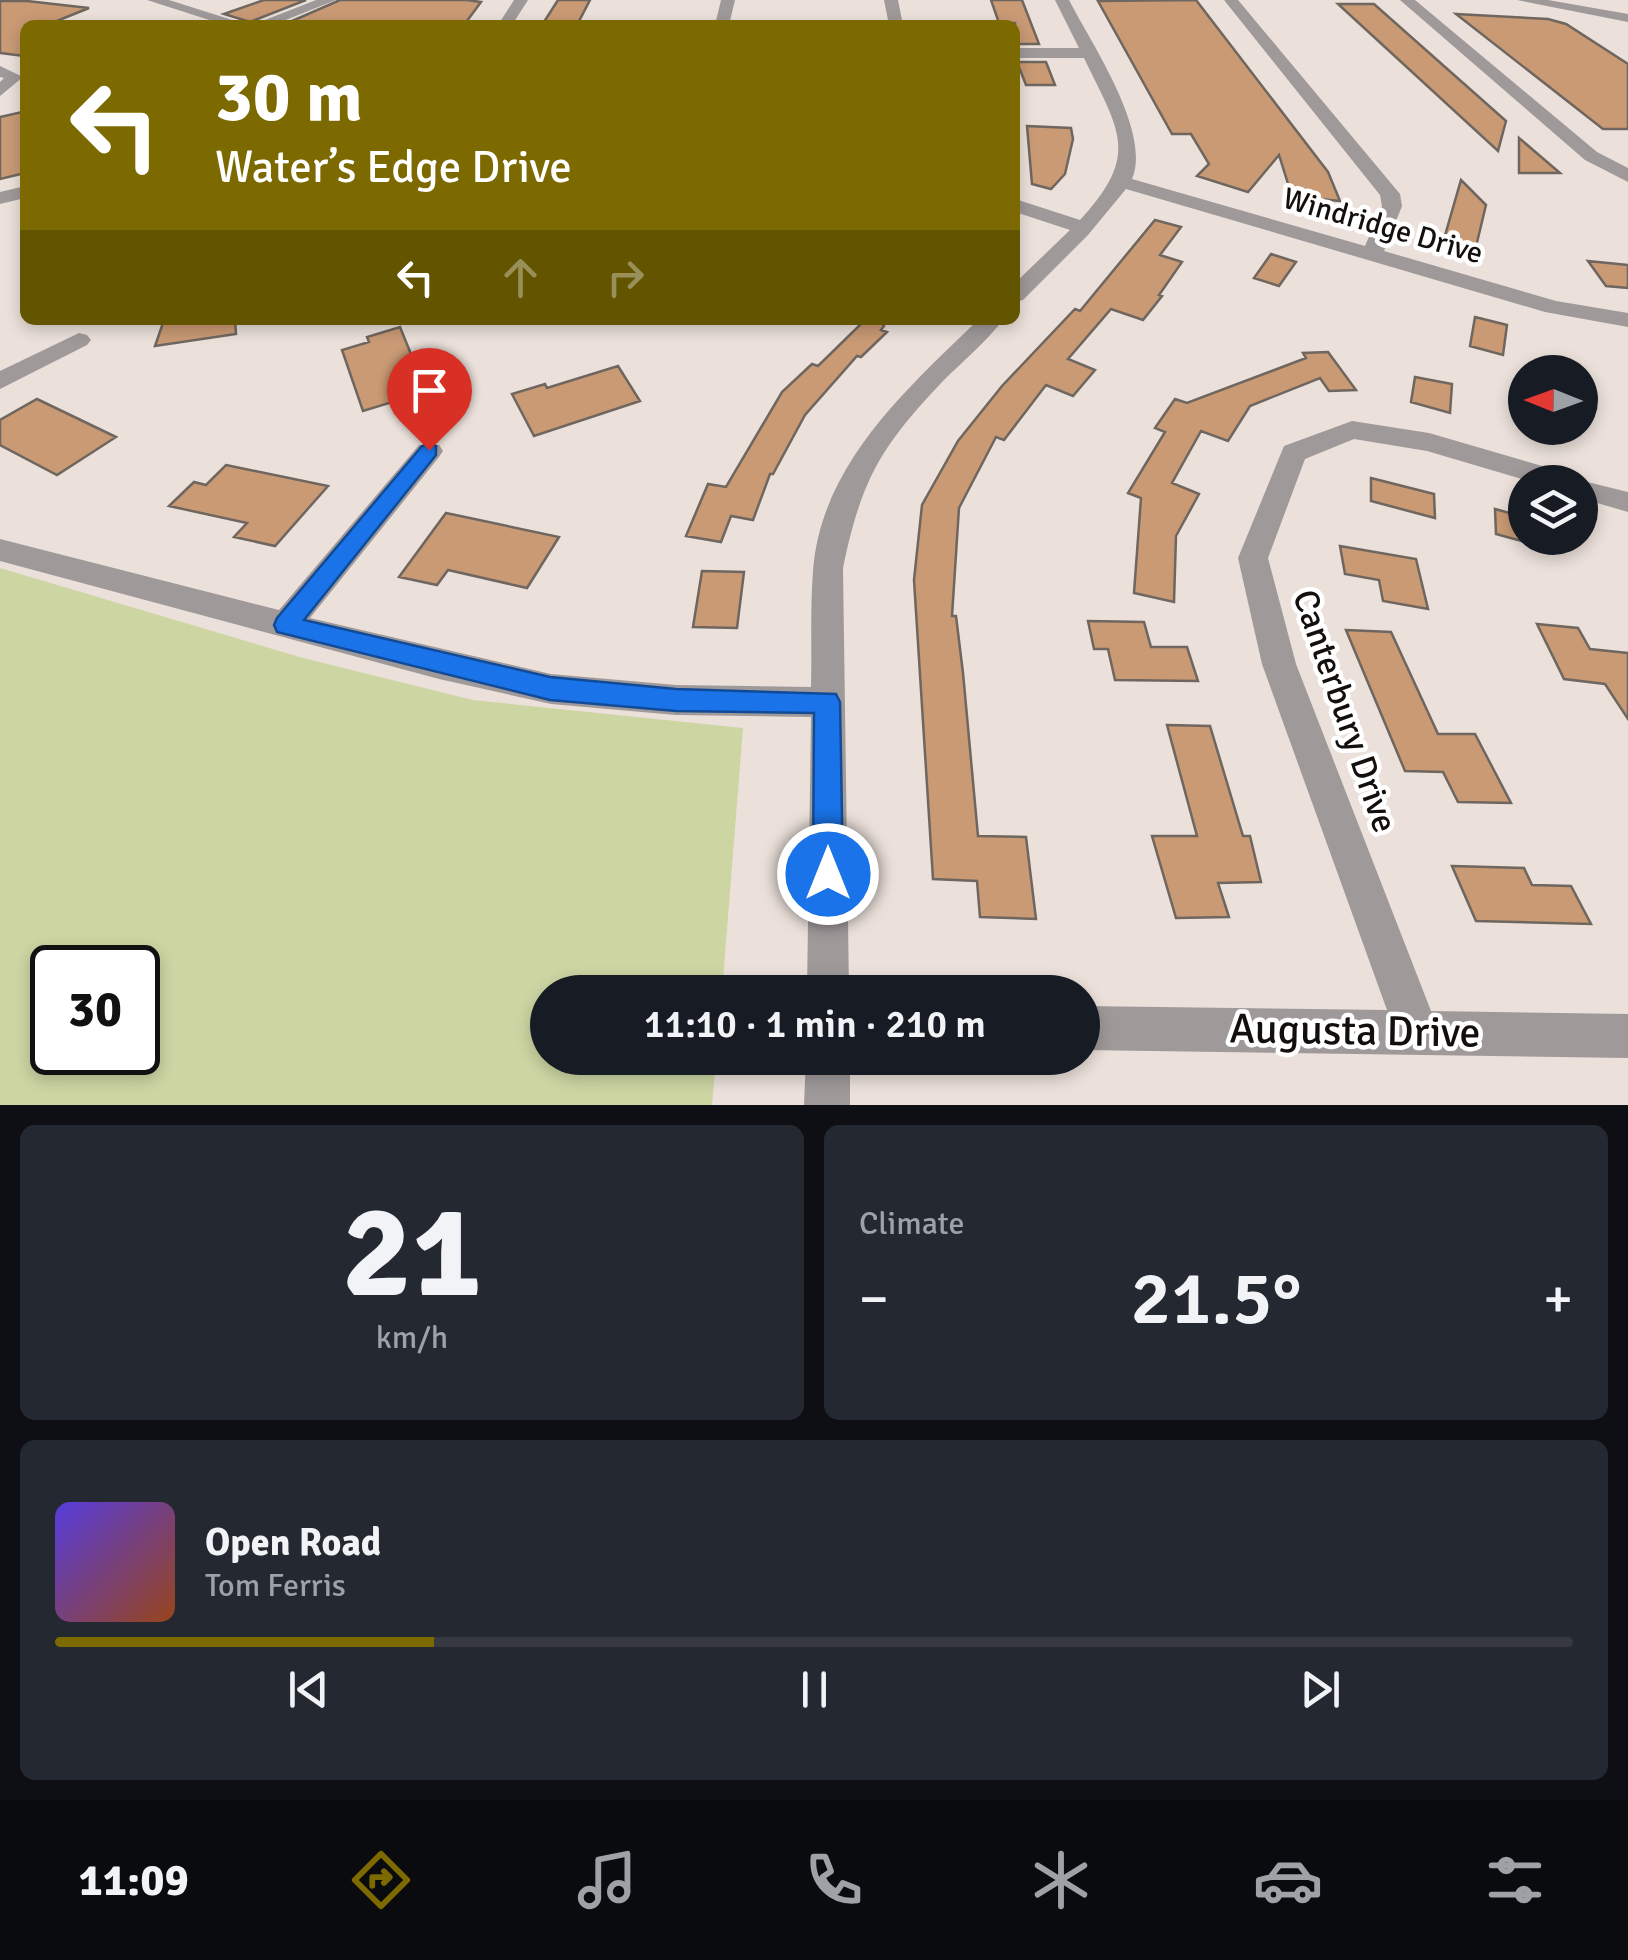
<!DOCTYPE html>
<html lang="en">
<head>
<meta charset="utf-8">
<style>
  :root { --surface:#171b24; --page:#242831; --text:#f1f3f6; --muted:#9ea1a6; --line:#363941; --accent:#7c6900 }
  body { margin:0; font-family:Signika,sans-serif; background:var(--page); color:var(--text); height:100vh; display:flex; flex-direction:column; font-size:38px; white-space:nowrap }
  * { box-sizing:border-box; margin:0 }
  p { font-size:32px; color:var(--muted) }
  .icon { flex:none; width:55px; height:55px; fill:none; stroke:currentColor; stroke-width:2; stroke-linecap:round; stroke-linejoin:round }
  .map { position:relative; height:1105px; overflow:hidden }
  .panel { display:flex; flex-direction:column; gap:20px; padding:20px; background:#0d0f14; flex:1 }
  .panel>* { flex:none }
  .hud { position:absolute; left:20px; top:20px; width:1000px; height:305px; border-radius:15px; box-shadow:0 5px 15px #0003; background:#7c6900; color:#fff; overflow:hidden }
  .needle { width:65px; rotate:271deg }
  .fabs { position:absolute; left:1508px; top:355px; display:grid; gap:20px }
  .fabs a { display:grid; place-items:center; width:90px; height:90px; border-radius:50%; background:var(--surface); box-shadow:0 5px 15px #0003; font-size:50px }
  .speed { position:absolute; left:30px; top:945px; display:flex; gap:20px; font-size:50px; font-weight:700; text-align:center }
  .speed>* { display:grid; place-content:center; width:130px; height:130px; border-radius:50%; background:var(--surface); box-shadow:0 5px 15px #0003; line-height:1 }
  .speed .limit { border:5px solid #111; border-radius:15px; background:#fff; color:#111 }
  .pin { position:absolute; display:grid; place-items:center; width:85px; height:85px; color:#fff; margin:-102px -42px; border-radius:50% 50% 50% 0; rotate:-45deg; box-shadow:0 0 10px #0007 }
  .pin .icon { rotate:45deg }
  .me { position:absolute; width:110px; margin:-55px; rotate:0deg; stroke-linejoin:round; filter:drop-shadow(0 0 8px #0008) }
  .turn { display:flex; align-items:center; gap:35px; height:210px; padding:0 30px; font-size:45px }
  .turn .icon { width:130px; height:130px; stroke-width:2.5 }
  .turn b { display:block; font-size:70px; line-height:85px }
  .lanes { display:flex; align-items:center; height:95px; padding:0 30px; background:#0003; justify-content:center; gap:50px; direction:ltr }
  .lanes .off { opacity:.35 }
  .big { font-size:75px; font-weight:600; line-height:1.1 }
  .panel .card { flex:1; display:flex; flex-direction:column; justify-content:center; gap:15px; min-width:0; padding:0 35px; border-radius:15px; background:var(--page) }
  .panel .dial { align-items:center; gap:0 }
  .dial b { font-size:130px; line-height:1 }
  .song { display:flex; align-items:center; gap:30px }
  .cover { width:120px; height:120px; border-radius:15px; background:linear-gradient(135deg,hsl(250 70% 55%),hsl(20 70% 35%)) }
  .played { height:10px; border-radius:5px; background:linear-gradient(90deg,var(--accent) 25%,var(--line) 25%) }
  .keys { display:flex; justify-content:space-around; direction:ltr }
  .heat { display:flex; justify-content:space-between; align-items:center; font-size:55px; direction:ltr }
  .panel .tiles { flex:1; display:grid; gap:20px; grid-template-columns:1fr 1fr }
  .card:last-child { grid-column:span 2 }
  .trip { position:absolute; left:530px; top:975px; width:570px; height:100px; border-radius:50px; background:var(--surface); box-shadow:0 5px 15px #0003; font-weight:600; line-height:100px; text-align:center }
  .tab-bar { display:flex; height:160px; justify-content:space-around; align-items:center; background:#090b0e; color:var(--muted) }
  .tab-bar .icon { width:70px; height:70px }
  .tab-bar .current { color:var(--accent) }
  .tab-bar b { font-size:45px; color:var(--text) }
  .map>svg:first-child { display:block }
  .green { fill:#cdd5a3; fill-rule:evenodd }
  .building { fill:#c99a74; stroke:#6f6660; stroke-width:2.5 }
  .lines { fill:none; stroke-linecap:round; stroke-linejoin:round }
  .street { fill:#9f999a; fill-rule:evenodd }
  .route { fill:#1a73e8; stroke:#114b97; stroke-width:2.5 }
  .labels { text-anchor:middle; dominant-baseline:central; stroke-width:9; stroke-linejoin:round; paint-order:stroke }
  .far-street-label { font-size:30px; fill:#130f0d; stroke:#fff }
  .street-label { font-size:35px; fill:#130f0d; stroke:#fff }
  .near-street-label { font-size:42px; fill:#130f0d; stroke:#fff }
</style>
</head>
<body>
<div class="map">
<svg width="1628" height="1105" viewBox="0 0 1628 1105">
  <rect width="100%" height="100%" fill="#ebe0da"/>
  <!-- green -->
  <path class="green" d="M0,568L303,658L473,700L743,728L722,992H548V1058H716L712,1105H0ZM52,968H138V1052H52Z"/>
  <!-- building -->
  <path class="building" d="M264,0H306L250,22L224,14Z
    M340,0H467L481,2L464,25H283Z
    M558,0H590L577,25H542Z
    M991,0H1022L1039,44H1015V23H999Z
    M1196,0L1328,172L1340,201L1319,199L1323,208L1295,206L1279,155L1248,192L1197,176L1209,164L1191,134H1172L1098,1Z
    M0,1H27L89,8L47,25H25V56L0,53Z
    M1338,4H1374L1506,121L1498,151Z
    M1456,14L1548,19L1566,24L1628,64V129H1603Z
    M1017,62H1046L1055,85H1026Z
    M22,112L25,173L0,179V117Z
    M1027,126L1071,128L1073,139L1065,174L1051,189L1032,184Z
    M1519,138L1560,173H1519Z
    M1461,180L1486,205L1474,255L1442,246Z
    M1155,220L1181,227L1160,255L1182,262L1159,295L1162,296L1143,320L1111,309L1068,359L1095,370L1073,396L1046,385L1004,440L996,437L959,508L952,616H956L963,673L978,836L1026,837L1036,919L980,917L977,881L933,879L914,580L922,505L958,441L1002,386L1075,309L1080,311Z
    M1271,254L1296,262L1279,286L1254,278Z
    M1588,261L1628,265V288L1606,286Z
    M1475,317L1507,325L1503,355L1470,346Z
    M164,320H235L236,334L155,346Z
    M865,320H878L884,326L881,330L887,332L861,357L857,356L805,415L773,474H770L753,520L731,516L721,542L686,536L708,484L726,487L782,392L812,364L818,366Z
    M400,327L417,369L439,363L448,385L363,411L342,350L369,342L367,337Z
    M1328,352L1356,390L1329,391L1320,378L1250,406L1228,441L1201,431L1172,483L1199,494L1176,536L1174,602L1134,593L1141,498L1128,493L1165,432L1155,428L1175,399L1187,403L1306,358L1303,353Z
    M618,366L640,401L534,436L512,394L545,384L547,388Z
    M1415,377L1452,384L1450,413L1411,402Z
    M37,399L116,437L57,475L0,445V420Z
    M226,465L328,486L275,546L234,537L247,523L169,506L194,482L206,485Z
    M1371,478L1434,494L1435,518L1371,501Z
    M1495,509L1525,517V542L1496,534Z
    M446,513L559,537L527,588L448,570L437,585L399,577Z
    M1340,546L1416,559L1428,609L1383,601L1379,580L1345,574Z
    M702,571L744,572L737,628L693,627Z
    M1088,621L1144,622L1151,647H1187L1198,681L1115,680L1108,649H1094Z
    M1537,624L1578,628L1590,649L1628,653V719L1605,684L1564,679Z
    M1346,630L1391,632L1438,734H1475L1511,803L1458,802L1443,772L1405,771Z
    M1167,725L1210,726L1243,836H1250L1261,882L1218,883L1229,917L1176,918L1152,836H1197Z
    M1452,866L1524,868L1532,885L1571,886L1591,924L1476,921Z"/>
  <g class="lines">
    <!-- street -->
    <path class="street" d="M147,0H169L248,25H225Z
      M316,0H336L273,25H252Z
      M514,0H528L512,25H498Z
      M721,0H735L729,25H715Z
      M884,0H898L903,25H889Z
      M1055,0H1069C1091,43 1152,132 1132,179L1365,246L1382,206L1380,195L1224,0H1238L1400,194L1402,206L1384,251L1556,301L1628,313V327L1545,312L1126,189L1088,235L1023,300L1015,302V283L1070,230L1015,212V199L1080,220C1141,154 1119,131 1084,58H1015V48H1079Z
      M1400,0H1415L1597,152L1628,168V182L1585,160Z
      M1517,0H1548L1628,14V22Z
      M0,66L23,77L0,96V82L4,78L0,77Z
      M25,186V198L0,204V192Z
      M978,320H1003C986,342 963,361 943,381C881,446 861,480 843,568L849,992H807L811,717L676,715L551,704L439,679L0,561V539L279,610L419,445H439L443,451L439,457L310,618L551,674L676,685L811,687C812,649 810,610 813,571C821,464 906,390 978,320Z
      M79,333L87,335L91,340L87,345L0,389V371Z
      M1352,421L1429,433L1573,475L1575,479L1628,492V512L1580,498V482H1532L1427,451L1354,439L1305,459L1268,558L1296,664L1431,1011L1628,1014V1058L1082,1050V1006L1387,1010L1262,664L1238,558L1284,446Z
      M806,1058H850V1105H804Z"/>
  </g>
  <!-- route -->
  <path class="route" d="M429,444L436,446V455L304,620L550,677L676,689L836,694L840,702L843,874L838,884L828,888L817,884L813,874L814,713L676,711L550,700L277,632L274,625L277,618L422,446Z"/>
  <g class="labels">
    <!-- far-street labels -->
    <g class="far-street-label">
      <text transform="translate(1383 226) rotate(16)">Windridge Drive</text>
    </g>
    <!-- street labels -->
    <g class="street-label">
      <text transform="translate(1345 711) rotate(71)">Canterbury Drive</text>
    </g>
    <!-- near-street labels -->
    <g class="near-street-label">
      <text transform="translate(1355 1031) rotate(1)">Augusta Drive</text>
    </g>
  </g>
</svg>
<div class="fabs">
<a><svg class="needle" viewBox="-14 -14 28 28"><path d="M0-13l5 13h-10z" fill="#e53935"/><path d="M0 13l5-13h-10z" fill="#9ea1a6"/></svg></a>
<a><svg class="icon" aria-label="layers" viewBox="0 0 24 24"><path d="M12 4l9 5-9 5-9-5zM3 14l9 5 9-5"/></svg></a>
</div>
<div class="speed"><div class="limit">30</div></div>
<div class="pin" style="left:429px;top:450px;background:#d93025"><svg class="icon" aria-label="arrive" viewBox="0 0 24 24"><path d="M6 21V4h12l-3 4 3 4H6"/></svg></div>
<svg class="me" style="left:828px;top:874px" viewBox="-20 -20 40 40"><circle r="17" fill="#1a73e8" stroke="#fff" stroke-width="3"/><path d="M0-11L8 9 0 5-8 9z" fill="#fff"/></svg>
<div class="trip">11:10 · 1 min · 210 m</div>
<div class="hud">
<div class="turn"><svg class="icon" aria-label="left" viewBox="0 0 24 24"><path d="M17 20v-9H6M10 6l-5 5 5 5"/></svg><div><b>30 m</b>Water’s Edge Drive</div></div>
<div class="lanes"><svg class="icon" aria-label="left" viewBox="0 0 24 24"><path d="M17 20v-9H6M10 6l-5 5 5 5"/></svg><svg class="icon off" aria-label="ahead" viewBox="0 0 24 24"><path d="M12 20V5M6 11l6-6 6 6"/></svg><svg class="icon off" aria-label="right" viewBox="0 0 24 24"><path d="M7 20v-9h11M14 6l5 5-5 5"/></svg></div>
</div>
</div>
<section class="panel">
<div class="tiles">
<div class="card dial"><b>21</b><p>km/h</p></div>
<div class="card"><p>Climate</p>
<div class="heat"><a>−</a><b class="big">21.5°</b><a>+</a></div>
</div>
<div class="card">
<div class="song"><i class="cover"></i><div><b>Open Road</b><p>Tom Ferris</p></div></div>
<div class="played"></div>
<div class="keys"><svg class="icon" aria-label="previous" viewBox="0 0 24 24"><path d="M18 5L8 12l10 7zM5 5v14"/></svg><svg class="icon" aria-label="pause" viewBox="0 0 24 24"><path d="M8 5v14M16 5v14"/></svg><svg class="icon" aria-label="next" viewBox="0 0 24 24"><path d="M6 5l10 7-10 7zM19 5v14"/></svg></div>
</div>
</div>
</section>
<nav class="tab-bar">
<b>11:09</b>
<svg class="icon current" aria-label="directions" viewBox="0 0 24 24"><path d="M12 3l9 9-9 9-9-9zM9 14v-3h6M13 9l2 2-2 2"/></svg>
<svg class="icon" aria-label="music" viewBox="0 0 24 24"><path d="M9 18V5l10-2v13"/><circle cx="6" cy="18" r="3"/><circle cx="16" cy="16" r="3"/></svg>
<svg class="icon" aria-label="phone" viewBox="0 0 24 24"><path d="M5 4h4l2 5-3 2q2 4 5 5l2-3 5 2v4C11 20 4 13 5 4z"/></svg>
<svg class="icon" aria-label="climate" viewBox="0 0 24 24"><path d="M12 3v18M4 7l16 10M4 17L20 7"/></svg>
<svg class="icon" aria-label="car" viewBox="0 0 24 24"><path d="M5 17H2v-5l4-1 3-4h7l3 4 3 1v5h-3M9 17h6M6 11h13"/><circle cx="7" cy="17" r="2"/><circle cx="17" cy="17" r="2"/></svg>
<svg class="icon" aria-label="filters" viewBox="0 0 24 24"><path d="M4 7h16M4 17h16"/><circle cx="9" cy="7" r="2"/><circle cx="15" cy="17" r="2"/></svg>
</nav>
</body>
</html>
